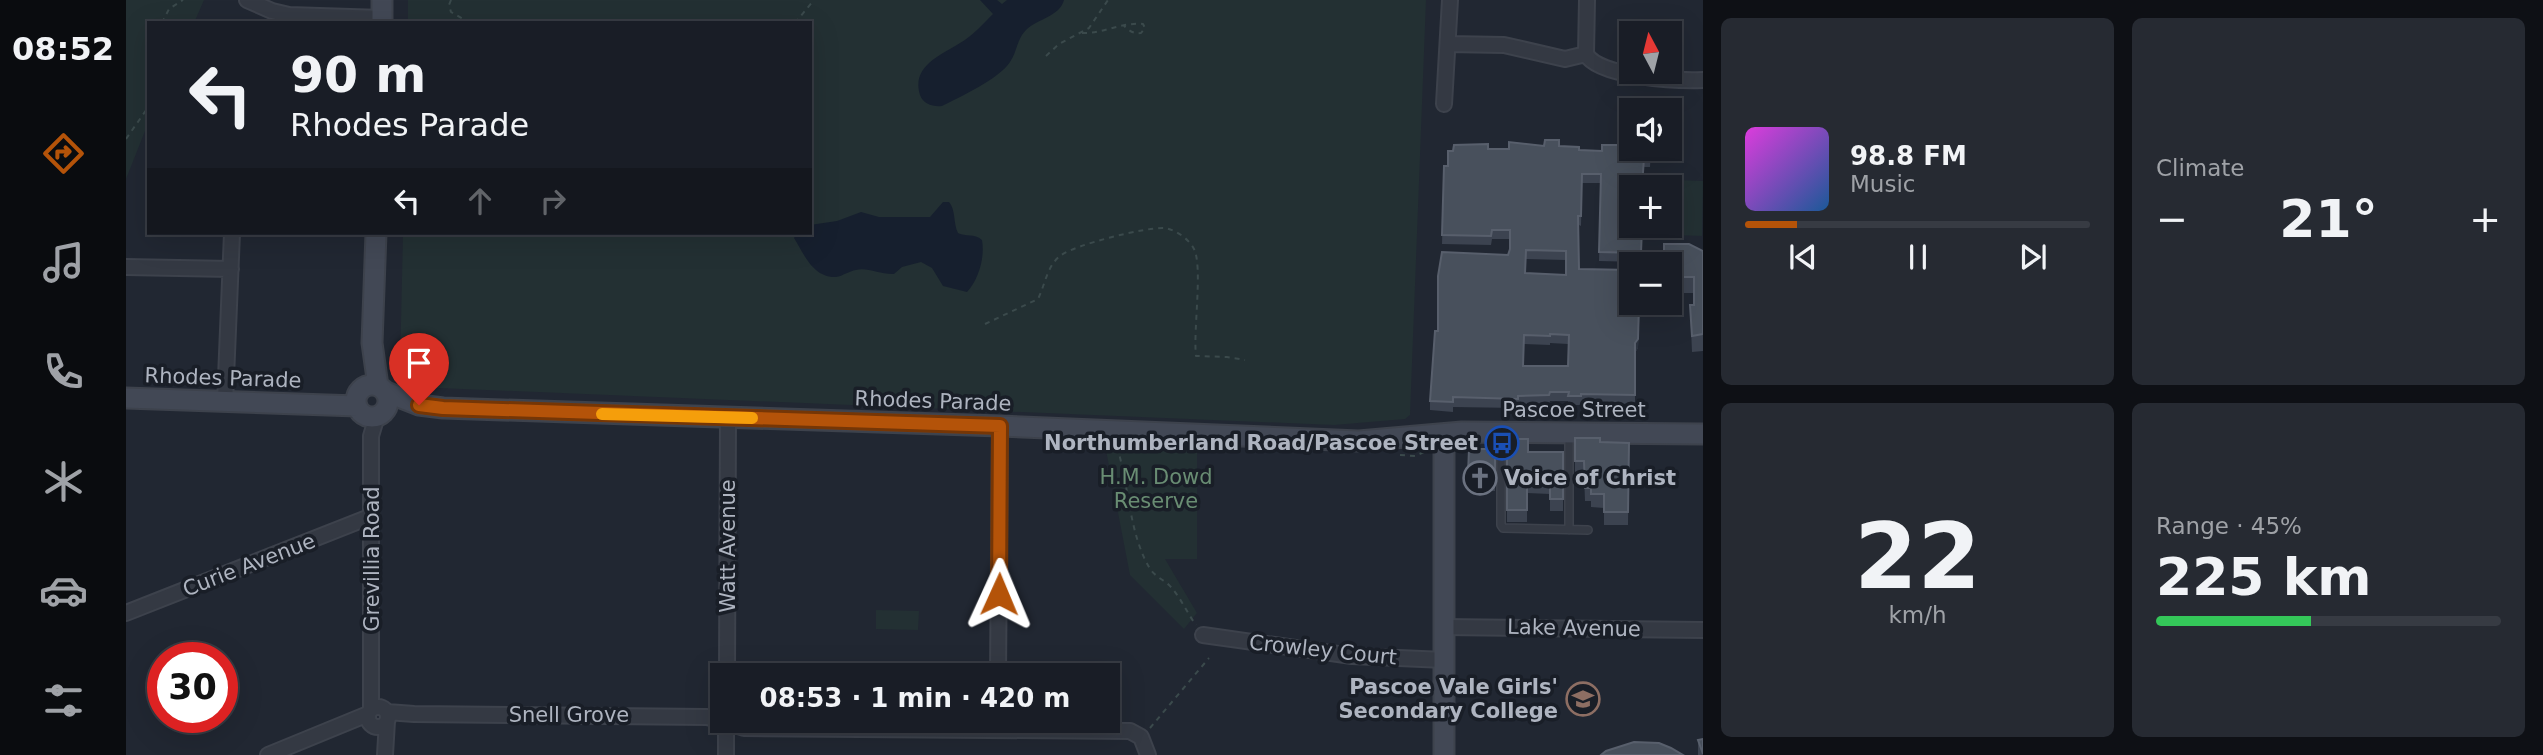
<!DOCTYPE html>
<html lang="en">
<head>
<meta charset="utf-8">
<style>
  :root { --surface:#191d26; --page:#262a32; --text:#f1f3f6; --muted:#9fa2a7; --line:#373b43; --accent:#b45309 }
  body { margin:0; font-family:"DejaVu Sans",sans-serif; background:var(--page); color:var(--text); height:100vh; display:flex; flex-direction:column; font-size:26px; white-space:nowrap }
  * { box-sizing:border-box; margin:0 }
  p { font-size:23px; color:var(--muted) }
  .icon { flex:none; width:38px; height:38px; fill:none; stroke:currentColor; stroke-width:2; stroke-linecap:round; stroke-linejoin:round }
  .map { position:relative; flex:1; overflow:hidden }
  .drawer { display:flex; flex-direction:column; gap:18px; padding:18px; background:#0e1015; width:840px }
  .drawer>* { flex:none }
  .banner { position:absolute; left:21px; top:21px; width:665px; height:214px; border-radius:0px; box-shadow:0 7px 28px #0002,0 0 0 2px var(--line); background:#191d26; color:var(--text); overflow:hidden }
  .needle { width:46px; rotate:353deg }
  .fabs { position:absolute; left:1493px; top:21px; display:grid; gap:14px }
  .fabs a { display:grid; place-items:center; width:63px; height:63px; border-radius:0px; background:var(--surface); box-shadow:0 7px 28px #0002,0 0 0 2px var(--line); font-size:35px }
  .speed { position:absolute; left:21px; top:642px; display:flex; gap:14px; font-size:35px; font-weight:700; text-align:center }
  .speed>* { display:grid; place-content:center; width:91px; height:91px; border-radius:50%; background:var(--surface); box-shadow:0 7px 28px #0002,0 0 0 2px var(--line); line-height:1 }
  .speed .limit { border:10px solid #d22; background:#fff; color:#111 }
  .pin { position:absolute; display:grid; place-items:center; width:60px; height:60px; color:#fff; margin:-72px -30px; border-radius:50% 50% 50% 0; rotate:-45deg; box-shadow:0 0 7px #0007 }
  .pin .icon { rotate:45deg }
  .me { position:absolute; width:77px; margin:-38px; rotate:1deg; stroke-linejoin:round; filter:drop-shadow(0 0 5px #0008) }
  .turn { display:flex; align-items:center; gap:24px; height:147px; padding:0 28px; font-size:32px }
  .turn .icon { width:91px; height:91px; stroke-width:2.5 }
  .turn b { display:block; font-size:49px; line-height:60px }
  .lanes { display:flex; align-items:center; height:66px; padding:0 28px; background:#0003; justify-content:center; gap:35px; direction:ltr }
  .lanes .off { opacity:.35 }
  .big { font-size:52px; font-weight:600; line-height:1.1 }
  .drawer .tile { flex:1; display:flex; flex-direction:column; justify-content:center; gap:10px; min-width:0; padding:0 24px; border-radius:10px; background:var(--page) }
  .drawer .dial { align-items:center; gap:0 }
  .dial b { font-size:91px; line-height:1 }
  .song { display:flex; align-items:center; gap:21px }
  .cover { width:84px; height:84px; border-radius:10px; background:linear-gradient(135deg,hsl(300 70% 55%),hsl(210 70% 35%)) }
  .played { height:7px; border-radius:4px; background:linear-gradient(90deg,var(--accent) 15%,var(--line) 15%) }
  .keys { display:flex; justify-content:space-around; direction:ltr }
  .heat { display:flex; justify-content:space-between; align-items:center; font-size:38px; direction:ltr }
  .charge { height:10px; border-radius:5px; background:linear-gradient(90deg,#34c759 45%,var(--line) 0) }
  .drawer .tiles { flex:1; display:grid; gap:18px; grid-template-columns:repeat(2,1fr) }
  .trip { position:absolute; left:584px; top:663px; width:410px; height:70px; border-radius:0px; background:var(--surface); box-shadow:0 7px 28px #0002,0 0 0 2px var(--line); font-weight:600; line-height:70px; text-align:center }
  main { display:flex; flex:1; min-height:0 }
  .menu { display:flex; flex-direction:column; width:126px; justify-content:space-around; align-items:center; background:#0a0c0f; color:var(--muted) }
  .menu .icon { width:49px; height:49px }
  .menu .active { color:var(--accent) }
  .menu b { font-size:32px; color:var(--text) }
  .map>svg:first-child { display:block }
  .green { fill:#233033 }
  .water { fill:#161f2e }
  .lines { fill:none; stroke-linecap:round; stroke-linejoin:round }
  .lane-casing { stroke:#3d424c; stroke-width:10 }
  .street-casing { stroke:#3d424c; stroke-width:18 }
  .secondary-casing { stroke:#3d424c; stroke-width:23 }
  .path { stroke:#3b4a4c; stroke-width:2; stroke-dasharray:5 5; stroke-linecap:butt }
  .lane { stroke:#343943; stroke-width:7 }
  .street { stroke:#343943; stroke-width:14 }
  .secondary { stroke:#424855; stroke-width:19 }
  .wall { fill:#3c4350; fill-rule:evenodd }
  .shaded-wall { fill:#2c333f }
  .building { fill:#48505c; stroke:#585f6c; stroke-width:2; fill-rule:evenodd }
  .route-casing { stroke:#753606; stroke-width:18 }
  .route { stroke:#b45309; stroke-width:12 }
  .slow { stroke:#f59e0b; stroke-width:12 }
  .labels { text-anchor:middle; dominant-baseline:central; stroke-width:7; stroke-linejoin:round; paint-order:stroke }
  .street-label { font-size:21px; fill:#aeb4c0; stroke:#191e27 }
  .poi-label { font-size:21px; font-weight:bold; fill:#aeb4c0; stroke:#191e27; text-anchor:end }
  .park-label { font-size:21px; fill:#698d73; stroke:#191e27 }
</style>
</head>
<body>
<main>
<nav class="menu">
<b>08:52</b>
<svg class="icon active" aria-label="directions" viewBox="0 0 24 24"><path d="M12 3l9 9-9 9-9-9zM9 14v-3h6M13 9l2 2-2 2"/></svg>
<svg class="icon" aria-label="music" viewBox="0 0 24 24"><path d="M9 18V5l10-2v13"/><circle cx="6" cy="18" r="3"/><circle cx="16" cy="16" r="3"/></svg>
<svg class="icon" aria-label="phone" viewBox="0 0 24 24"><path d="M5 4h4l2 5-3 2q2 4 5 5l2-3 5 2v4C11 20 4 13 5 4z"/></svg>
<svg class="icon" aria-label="climate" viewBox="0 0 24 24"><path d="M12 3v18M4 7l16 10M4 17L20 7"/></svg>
<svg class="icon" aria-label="car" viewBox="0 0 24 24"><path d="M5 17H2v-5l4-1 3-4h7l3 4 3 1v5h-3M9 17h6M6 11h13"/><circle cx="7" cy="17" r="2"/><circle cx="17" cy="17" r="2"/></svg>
<svg class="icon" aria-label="filters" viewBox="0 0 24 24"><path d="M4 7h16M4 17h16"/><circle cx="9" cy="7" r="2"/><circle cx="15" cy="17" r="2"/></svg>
</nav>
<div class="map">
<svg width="1577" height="755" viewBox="0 0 1577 755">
  <rect width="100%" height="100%" fill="#212732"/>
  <!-- green -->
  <path class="green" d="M0,0H78L68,23H23V121L0,179Z
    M282,0H1300L1284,415L1279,419L1208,425L289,387L274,367L277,233H684V23H282Z
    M1550,180L1577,181L1576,236L1548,235Z
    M979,445L1071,450V559H1039L1071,613L1058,629L1004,575Z
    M750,610L793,611L792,630L750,629Z"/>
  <!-- water -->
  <path class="water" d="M854,0H871L876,4L881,0H938C934,16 912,19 901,29C891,38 891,52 884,62C873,79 834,97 816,106C807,107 797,104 794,95C785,66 815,55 834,43C846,36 857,24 867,14Z
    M817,202H823C830,210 827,223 832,233C840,237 848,233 856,240C859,257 853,279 841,292L817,286L806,268L795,262L776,267L768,274C756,275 741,267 730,270C723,271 717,276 710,277C687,278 678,254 668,238L671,233H684V225L711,221L735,212L753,217H804Z"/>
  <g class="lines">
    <defs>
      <path id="lane" d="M1443,436V530
        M1375,460V525L1377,528L1462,530"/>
      <path id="street" d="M121,0L146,11L163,15L256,18
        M1322,44L1378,45L1439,59L1460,54C1472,77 1552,81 1577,80
        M1460,54L1461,0
        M1318,104L1324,0
        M0,267L105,269
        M99,402L106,233
        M0,613L246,516
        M1318,627L1577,630
        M1077,635L1226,656L1319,660
        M601,676L602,417
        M872,676L874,426
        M242 717a10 10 0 1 1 20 0a10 10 0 1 1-20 0Z
        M245,709V436L251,416
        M261,712L288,714L581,717L597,721
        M597,721L618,728L1004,731L1015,737L1022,755
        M142,755L242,714
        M259,755L261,721
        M600,755V721"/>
      <path id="secondary" d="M256,23V0
        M250,233L246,343L252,386
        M230 401a16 16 0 1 1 32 0a16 16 0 1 1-32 0Z
        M260,392L293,405L317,408L874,426L1233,441L1336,432L1577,434
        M0,398L231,406
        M1318,755V434"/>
    </defs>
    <!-- lane casing -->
    <use href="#lane" class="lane-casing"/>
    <!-- street casing -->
    <use href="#street" class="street-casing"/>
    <!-- secondary casing -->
    <use href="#secondary" class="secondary-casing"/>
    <!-- path -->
    <path class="path" d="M325,0L323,5L325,12L344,23
      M36,23L43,9L57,0
      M669,23L688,0
      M956,33C976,34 995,22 1017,24L1019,28L1015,33C1006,34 1003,30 997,25
      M920,56L933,44L963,28L982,0
      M0,139L23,106
      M859,324L912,299C919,285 921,266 934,256C947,245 1020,227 1038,228C1049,229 1063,239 1068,249C1077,267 1067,331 1070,356L1101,357L1119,360
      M991,447C1003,485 1003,533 1023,567C1027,575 1036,579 1043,585C1054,596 1061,613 1070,625
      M1274,455L1289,456L1298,452
      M1024,728L1083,658"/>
    <!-- lane -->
    <use href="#lane" class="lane"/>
    <!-- street -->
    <use href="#street" class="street"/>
    <!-- secondary -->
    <use href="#secondary" class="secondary"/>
  </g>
  <!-- wall -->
  <path class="wall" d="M1418,146H1433L1453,150L1476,151L1525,149L1524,167H1518L1516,181L1515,262L1473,261L1475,183H1456L1455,226L1453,225V269L1514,303L1512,348L1509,353V404L1455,403V405H1442V401H1424L1423,405H1392V408L1327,407V412L1304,410V401L1312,331L1382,255L1384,249V239H1366L1365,245L1316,244L1318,166H1322L1362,149H1383ZM1400,259L1440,260V275L1400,273ZM1424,343L1442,344V366H1397L1398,344L1424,345Z
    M1577,251V351L1566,352L1564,305H1568V293H1544V264Z
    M1449,438L1474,442L1503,443L1502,525H1478V508L1465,507V501H1459L1458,474H1449Z
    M1376,439L1402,452H1437V511H1424V494L1401,493V522H1381V460L1376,451Z
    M1343,449H1369V491L1342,490Z
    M1572,740L1577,755H1572Z"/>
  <!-- shaded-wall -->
  <path class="shaded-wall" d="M1514,303L1512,348L1509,353V343Z"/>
  <!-- building -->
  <path class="building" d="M1419,140H1433V146L1453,147V150L1476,151V145H1505V149H1525L1524,158H1518L1516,187H1505V226H1516L1515,253L1473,252L1475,174H1456L1455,216H1452L1453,269L1505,270V303H1513L1512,339L1509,343V395L1455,394V396H1442L1443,392H1424L1423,395L1392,396V399L1327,397V402L1304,401L1309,331H1312V276L1316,252L1382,255L1384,249V230H1366L1365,236L1316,235L1318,166H1322V151H1327L1328,145L1362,144V149H1383V142L1418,146ZM1400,250L1440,251V275L1399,273ZM1424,334L1443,335L1442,366H1397L1398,335L1424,336Z
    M1538,244H1563L1577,251V334L1566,336L1564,305H1568V277H1544V264H1538Z
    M1449,438H1474V442L1503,443L1502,512H1478V494H1465V488H1459L1458,461H1449Z
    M1376,439H1402V452H1437V499H1424V482L1401,481V510H1381V448Z
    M1343,449H1369V475L1342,474Z
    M1577,739V754L1572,740Z
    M1508,742L1533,743L1545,748L1557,755H1475L1480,751Z"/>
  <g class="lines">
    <defs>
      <path id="route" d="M293,405L317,408L874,426L873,594"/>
    </defs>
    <!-- route casing -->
    <use href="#route" class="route-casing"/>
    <!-- route -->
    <use href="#route" class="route"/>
    <!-- slow -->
    <path class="slow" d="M476,414L626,418"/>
  </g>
  <!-- icons -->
  <defs>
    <symbol id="bus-ring" viewBox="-11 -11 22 22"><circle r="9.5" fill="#191e27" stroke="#1a4fb4" stroke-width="1.5"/><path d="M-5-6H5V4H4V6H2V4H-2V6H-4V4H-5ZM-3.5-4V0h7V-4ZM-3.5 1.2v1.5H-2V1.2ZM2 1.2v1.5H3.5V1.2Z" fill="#1a4fb4"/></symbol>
    <symbol id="church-ring" viewBox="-11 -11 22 22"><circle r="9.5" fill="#191e27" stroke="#6b7280" stroke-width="1.5"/><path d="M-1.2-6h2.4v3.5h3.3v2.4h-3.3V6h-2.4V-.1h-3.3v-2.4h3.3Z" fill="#6b7280"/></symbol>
    <symbol id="school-ring" viewBox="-11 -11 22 22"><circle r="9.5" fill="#191e27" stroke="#8d6e63" stroke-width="1.5"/><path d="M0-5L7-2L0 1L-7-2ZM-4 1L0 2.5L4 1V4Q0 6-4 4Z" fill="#8d6e63"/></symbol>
  </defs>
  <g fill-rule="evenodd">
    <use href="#bus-ring" x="1357" y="424" width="38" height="38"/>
    <use href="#church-ring" x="1335" y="459" width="38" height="38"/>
    <use href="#school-ring" x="1438" y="680" width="38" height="38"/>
  </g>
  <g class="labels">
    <!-- street labels -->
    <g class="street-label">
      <text transform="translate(97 378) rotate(2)">Rhodes Parade</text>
      <text transform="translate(807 401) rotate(2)">Rhodes Parade</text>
      <text x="1448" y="410">Pascoe Street</text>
      <text transform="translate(602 546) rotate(-90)">Watt Avenue</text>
      <text transform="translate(246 559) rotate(-90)">Grevillia Road</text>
      <text transform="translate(123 565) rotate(-21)">Curie Avenue</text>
      <text transform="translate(1448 628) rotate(1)">Lake Avenue</text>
      <text transform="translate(1197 650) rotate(6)">Crowley Court</text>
      <text x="443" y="715">Snell Grove</text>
    </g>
    <!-- poi labels -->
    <g class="poi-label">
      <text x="1352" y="443">Northumberland Road/Pascoe Street</text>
      <text x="1378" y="478" text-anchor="start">Voice of Christ</text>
      <text x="1432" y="687">Pascoe Vale Girls'<tspan x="1432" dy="24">Secondary College</tspan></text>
    </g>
    <!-- park labels -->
    <g class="park-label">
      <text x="1030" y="477">H.M. Dowd<tspan x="1030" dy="24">Reserve</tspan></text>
    </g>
  </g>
</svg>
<div class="fabs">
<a><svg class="needle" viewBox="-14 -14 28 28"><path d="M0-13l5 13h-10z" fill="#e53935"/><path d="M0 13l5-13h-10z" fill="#9fa2a7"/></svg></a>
<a><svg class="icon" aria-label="sound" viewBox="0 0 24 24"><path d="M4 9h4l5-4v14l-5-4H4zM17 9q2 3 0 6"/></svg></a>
<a>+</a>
<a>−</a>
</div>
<div class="speed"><div class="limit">30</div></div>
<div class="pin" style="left:293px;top:405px;background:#d93025"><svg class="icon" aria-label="arrive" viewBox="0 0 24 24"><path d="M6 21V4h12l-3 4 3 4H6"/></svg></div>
<svg class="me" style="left:873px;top:594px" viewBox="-20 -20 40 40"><path d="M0-17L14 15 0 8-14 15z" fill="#b45309" stroke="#fff" stroke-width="4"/></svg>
<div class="trip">08:53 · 1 min · 420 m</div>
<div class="banner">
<div class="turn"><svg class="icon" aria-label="left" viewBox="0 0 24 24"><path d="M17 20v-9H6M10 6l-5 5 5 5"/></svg><div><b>90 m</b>Rhodes Parade</div></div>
<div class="lanes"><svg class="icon" aria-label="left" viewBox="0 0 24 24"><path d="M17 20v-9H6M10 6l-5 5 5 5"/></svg><svg class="icon off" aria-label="ahead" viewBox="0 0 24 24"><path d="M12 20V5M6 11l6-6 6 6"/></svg><svg class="icon off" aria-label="right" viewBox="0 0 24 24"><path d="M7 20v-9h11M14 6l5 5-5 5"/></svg></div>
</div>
</div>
<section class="drawer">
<div class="tiles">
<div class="tile">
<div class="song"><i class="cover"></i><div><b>98.8 FM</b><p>Music</p></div></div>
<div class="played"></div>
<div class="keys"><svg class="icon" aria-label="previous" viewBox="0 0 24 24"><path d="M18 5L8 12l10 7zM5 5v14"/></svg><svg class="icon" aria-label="pause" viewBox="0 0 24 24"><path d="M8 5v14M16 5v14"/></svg><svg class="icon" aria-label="next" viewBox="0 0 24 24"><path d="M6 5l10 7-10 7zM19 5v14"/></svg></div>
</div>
<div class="tile"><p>Climate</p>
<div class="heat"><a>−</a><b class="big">21°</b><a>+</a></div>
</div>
<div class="tile dial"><b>22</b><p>km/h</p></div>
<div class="tile"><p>Range · 45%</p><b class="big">225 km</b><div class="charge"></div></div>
</div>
</section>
</main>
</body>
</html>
